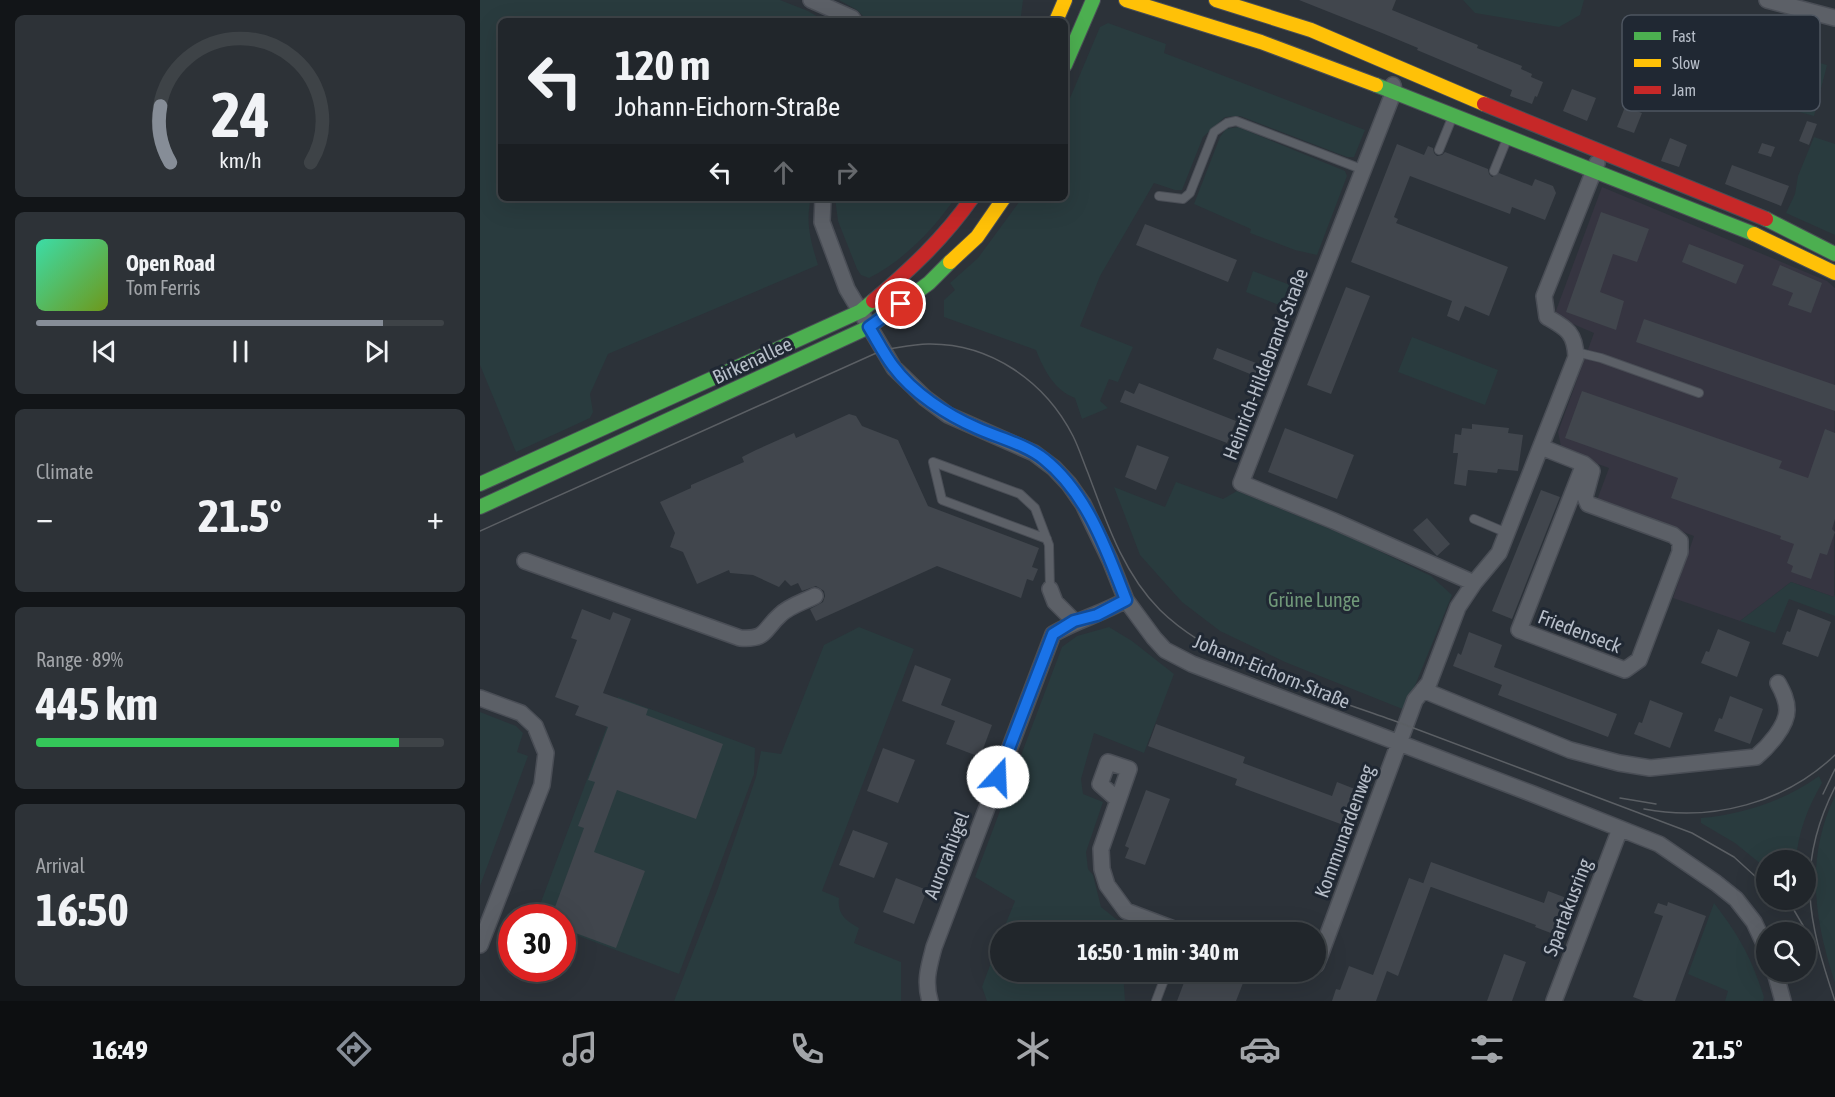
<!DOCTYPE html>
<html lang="en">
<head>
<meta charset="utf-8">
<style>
  :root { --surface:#21262b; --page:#2d3237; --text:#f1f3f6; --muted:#a2a5a9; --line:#3e4347; --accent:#868d97 }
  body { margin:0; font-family:"Asap Condensed",sans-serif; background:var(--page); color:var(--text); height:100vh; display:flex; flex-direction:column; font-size:22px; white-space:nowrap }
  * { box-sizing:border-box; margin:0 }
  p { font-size:20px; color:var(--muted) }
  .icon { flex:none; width:33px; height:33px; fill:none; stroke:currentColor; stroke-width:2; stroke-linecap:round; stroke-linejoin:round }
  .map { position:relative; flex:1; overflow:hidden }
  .sheet { display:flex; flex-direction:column; gap:15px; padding:15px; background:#121518; width:480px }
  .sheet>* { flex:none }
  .hud { position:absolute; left:18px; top:18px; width:570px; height:183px; border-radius:9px; box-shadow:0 6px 24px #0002,0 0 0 2px var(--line); background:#21262b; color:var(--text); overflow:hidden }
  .fabs { position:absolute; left:1276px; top:850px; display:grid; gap:12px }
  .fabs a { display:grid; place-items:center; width:60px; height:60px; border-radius:50%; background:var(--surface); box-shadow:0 6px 24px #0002,0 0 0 2px var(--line); font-size:30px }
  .speed { position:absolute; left:18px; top:904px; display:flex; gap:12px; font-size:30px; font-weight:700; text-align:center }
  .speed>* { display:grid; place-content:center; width:78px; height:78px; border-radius:50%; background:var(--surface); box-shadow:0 6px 24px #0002,0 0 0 2px var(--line); line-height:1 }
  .speed .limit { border:9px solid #d22; background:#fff; color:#111 }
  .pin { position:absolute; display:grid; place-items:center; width:51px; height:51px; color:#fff; margin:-26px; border:3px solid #fff; border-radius:50%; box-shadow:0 2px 6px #0007 }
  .me { position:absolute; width:66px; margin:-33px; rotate:20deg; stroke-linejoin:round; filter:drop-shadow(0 0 4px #0008) }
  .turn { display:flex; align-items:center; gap:21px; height:126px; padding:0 18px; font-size:27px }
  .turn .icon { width:78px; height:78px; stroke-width:2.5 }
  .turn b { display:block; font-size:42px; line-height:51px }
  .lanes { display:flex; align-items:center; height:57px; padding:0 18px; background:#0003; justify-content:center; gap:30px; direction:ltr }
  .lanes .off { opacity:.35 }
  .big { font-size:45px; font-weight:700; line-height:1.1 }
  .sheet .tile { flex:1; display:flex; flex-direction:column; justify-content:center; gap:9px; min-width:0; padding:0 21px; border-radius:9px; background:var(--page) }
  .sheet .dial { align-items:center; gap:0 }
  .dial svg { height:156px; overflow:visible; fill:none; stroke:var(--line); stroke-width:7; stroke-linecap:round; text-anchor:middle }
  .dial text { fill:var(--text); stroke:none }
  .song { display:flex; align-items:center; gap:18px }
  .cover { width:72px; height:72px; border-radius:9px; background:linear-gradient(135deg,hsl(160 70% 55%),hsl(80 70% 35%)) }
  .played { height:6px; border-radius:3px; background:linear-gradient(90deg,var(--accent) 85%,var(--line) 85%) }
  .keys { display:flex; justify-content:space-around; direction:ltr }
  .heat { display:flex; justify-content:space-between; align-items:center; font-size:33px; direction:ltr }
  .charge { height:9px; border-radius:4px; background:linear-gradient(90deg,#34c759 89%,var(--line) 0) }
  .trip { position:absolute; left:510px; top:922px; width:336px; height:60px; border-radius:30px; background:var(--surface); box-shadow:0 6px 24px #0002,0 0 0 2px var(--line); font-weight:700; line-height:60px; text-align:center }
  .menu { display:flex; height:96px; justify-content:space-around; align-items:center; background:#0d0f11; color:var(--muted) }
  .menu .icon { width:42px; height:42px }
  .menu .active { color:var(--accent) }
  .menu b { font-size:27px; color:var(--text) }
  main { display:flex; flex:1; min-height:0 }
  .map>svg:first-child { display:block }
  .medical { fill:#363541 }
  .green { fill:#293b3e }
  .building { fill:#41464d }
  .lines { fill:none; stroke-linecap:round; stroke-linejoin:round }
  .lane-casing { stroke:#4a4e56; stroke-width:10 }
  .street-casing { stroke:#4a4e56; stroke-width:18 }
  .fast-casing { stroke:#4a4e56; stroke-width:16 }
  .slow-casing { stroke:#4a4e56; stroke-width:16 }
  .jam-casing { stroke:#4a4e56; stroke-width:16 }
  .lane { stroke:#5c6067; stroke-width:8 }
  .street { stroke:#5c6067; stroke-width:15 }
  .fast { stroke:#4caf50; stroke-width:14 }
  .slow { stroke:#ffc107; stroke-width:14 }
  .jam { stroke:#c62828; stroke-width:14 }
  .tram { stroke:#5b5f64; stroke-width:1.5 }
  .route-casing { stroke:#114b97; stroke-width:15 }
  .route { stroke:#1a73e8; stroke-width:10 }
  .labels { text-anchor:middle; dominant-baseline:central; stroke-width:6; stroke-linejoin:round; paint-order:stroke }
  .street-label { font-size:20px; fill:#b7bec9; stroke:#202833 }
  .park-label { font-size:20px; fill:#709879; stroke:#202833 }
  .key { fill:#202833; stroke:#4d5560; stroke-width:1.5 }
  .key-label { font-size:16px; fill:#b7bec9 }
</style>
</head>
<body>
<main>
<section class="sheet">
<div class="tile dial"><svg viewBox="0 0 100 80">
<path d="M14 69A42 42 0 1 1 86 69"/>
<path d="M14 69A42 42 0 0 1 9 40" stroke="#868d97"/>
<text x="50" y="56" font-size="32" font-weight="700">24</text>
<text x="50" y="72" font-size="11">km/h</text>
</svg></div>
<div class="tile">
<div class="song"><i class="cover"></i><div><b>Open Road</b><p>Tom Ferris</p></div></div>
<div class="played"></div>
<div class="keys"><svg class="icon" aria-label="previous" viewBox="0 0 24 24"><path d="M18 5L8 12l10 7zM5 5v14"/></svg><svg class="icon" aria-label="pause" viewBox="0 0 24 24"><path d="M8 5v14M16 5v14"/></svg><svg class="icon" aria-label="next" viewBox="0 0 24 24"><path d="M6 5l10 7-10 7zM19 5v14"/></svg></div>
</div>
<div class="tile"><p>Climate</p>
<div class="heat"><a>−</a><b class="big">21.5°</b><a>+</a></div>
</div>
<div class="tile"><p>Range · 89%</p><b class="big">445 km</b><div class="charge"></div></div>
<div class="tile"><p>Arrival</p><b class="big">16:50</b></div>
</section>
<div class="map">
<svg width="1355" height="1001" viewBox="0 0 1355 1001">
  <rect width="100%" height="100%" fill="#2c3239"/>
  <!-- medical -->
  <path class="medical" d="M1122,187L1347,281L1355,288L1354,597L1311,582L1260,621L1193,598L1214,536L1117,500L1129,468L1082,451L1078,432L1114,333L1074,316Z"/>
  <!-- green -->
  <path class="green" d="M0,0H300L328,11L345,21H21V198H331C325,222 331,242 338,265L128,354L110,394L113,412L110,418L36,452L0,365Z
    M359,0H543L541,16L556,21H388L377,10Z
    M983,0H1104L1100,15L1079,27L995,13Z
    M628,23L686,44L684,53L885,130L874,157H867L760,116L745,117L723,137L702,190H695L674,183L620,276L600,326L653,347L638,382L629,379L620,401L628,408L602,419L595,398C574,390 564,370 556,350L464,317V300L475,290L470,283L498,258L542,198H585V110L620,27Z
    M1318,57L1347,65L1334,116L1305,108Z
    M758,127L865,171L867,176L837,255L815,250L770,233L771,229L714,204L740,137L746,129Z
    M1334,137L1355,144V235L1306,213L1315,194L1318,176Z
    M355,198H475C454,229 423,261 389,278L381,275L377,269L358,221Z
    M773,271L813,286L804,307L766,292Z
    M932,337L1018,370L1005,405L918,372Z
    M696,482L743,499L757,491L872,538L951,576L972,595L925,710L805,662L740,631L702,602L660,555L634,487L685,507Z
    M1311,582L1354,597L1355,594V616L1309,599L1295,633L1260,621Z
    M379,627L434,649L342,891L359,898C357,914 366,921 379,928L374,943L421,962V1001H194L237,891L276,777L281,751L301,754L344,645Z
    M629,627L652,641L694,674L664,753L614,733L601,779L603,794L623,802L606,852L608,869L613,875L621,907L636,919L645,924L642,933H522L535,901L495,877L582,647L597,636Z
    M138,697L275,748L274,774L199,974L83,930L82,918H55Z
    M0,712L36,726L43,733L37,752L48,756L0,886Z
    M1339,776L1342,783C1328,807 1318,832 1316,861H1287V869L1255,843L1221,823V818C1264,814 1304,801 1339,776Z
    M1355,796V983C1334,919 1325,858 1355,796Z
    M1234,903C1260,937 1271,957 1284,997L1283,1001H1245L1248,991L1208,974Z
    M520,938V972H643L645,1001H507L502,987Z"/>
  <!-- building -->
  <path class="building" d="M819,0H916L912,10L998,45L997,48L1042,66L1041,69L1052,74L1051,77L1063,82L1057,97L1055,96L1052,104L1030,96L1032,90L937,50L938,48L902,33Z
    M1092,89L1116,98L1107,121L1083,111Z
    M1145,107L1162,113L1154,133L1137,127Z
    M1327,121L1337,124L1329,145L1319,141Z
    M1190,138L1207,145L1199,167L1181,161Z
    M1282,143L1295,147L1291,157L1278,153Z
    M917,144L944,155L948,146L953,148L954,153L957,156L962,155L965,152L1008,169L1009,174L1012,177L1019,173L1052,186L1055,179L1073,186L1076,193L1065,220L1032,207L1030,214L930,176L914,217L918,219L916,223L1028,267L1009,316L985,306L979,321L967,316L972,301L871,262Z
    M1252,165L1309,186L1301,206L1245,184Z
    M1121,212L1169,229L1157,262L1133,254L1120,292L1144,301L1136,330L1086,312Z
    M665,224L757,260L748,282L656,245Z
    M1209,244L1264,265L1256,284L1202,262Z
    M1300,265L1342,283L1331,313L1308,305L1313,293L1292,285Z
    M866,287L890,296L851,394L827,385Z
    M1164,319L1355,385V411L1156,342Z
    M737,348L784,366L780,378L733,359Z
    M659,383L756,421L747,443L640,402L645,390L654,394Z
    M1102,391L1302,461L1299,468L1328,478L1345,429L1355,433V519L1352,529L1355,532L1347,555L1340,553L1331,579L1311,572L1313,566L1307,563L1314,544L1300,539L1301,536L1191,498L1198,478L1085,438Z
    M369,414L376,416L382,426L418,440L448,506L559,548L552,567L558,569L553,581L547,579L541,598L457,566L336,621L330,609L343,602L345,596L344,591L336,586L322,591L318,583L311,586L305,580L299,587L273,575L250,573L249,570L217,584L203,552L190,547L195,533L180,502L211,488V485L264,462L262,457L276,450L314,433L316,438Z
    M992,424L1029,428L1028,433L1043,435L1038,471L1018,469L1017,473L988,470L986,486L974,484L978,453H973L975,434L981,435L982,428L992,429Z
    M805,428L874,455L857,499L788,472Z
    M657,445L689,457L676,490L645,477Z
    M1061,490L1080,497L1032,619L1012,611Z
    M947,518L970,544L957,556L933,530Z
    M102,609L130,620L133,612L151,619L123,693L168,709L166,715L243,744L216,819L137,790L114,852L165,871L136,948L82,928V918H71L104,828L98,826L115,782L108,780L128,727L95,715L99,706L75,697L97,640L91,638Z
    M1318,609L1351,622L1338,657L1302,644L1307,631L1310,632Z
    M1238,629L1270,642L1257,677L1221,663L1226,651L1229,652Z
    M989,632L1022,645L1014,667L1137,714L1128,737L1018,695L1022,685L973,666L978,653L981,655Z
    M435,665L471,679L461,705L512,725L500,757L466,744L475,721L422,701Z
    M1250,696L1283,709L1270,744L1234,731L1239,718L1242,719Z
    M1170,700L1203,713L1190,748L1154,734L1159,722L1162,723Z
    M676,724L765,757L763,763L852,796L857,782L880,791L866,826L755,785L757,779L668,746Z
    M403,748L435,760L418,803L387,791Z
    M666,790L690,799L665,865L645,858L649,848L645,846Z
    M373,830L408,843L394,878L359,865Z
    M951,862L1064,903L1068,891L1097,902L1084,938L1055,927L1056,925L943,884Z
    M416,878L447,890L434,924L403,912Z
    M929,878L951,886L918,976L907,971L896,1001H852L856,989L860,990L869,966L893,975Z
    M1188,902L1226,916L1195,1001H1164L1153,997L1183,916L1174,913L1178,903L1187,906Z
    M1024,954L1046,962L1042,973L1032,1001H1007Z
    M708,972H750L765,978L756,1001H697Z"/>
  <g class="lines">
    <defs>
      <path id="lane" d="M959,150L972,118
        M1014,171L1027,139
        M679,196L703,199L710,193L734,132L747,123L756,121L884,170
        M1096,352L1121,358L1219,393
        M994,519L1027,533
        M567,539L462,500L453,462L540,494L555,508L569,545L570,589
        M676,1001L687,972"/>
      <path id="street" d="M331,0L372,18L374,21
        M1287,0L1355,18
        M913,85L914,91L761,483L854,521L994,583
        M343,198L342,222L367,289L414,368L445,398L468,415L554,453L574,468L589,484L603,504L630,560L646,600L674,638L685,650L712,664L1053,794L1179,844L1236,883L1256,899L1274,922L1287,950
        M1061,447L1104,464L1039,630L1145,670L1159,660L1200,552V541L1193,535L1108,504L1105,497L1112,471L1104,464
        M45,561L260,638C287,640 283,630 300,615C309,606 323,602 335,596
        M570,589L575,602L594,621
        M943,690L1090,750L1139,763L1170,768L1276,757C1288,747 1307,726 1307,710C1307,700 1303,692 1298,683
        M0,698L41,713L55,726L66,753L62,785L0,945
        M638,800L620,784L628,762L649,769L621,849L622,869L627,885L646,911L704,933
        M836,965L841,953L935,700L949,683L978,607L994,583L1019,553L1096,357C1095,332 1086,328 1067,317L1064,296L1117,163
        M812,972L817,974L821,972
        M1295,972L1303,1001
        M450,1001C444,981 449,966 454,947L573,634C597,620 621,614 646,600
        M1074,1001L1140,829"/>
      <path id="fast" d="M585,65L613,0
        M896,85L1274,234
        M1286,219L1355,254
        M0,484L381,311L393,301
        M0,507L389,327L449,283L470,262"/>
      <path id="slow" d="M646,0L781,42L896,85
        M736,0L831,30L1004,104
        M576,21L585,0
        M1274,234L1355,273
        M470,262L497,237L524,198"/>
      <path id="jam" d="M1004,104L1286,219
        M393,301C430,270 464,238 492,198"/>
    </defs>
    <!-- lane casing -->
    <use href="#lane" class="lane-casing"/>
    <!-- street casing -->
    <use href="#street" class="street-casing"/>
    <!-- fast casing -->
    <use href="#fast" class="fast-casing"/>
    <!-- slow casing -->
    <use href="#slow" class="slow-casing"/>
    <!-- jam casing -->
    <use href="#jam" class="jam-casing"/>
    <!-- lane -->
    <use href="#lane" class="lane"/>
    <!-- street -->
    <use href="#street" class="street"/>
    <!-- fast -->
    <use href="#fast" class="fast"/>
    <!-- slow -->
    <use href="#slow" class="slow"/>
    <!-- jam -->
    <use href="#jam" class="jam"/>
    <!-- tram -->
    <path class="tram" d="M0,531L403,350C418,348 433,344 448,344C510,343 565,381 593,436C599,448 603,461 608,473C626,521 643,573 680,610C737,666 841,694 915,721C1014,758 1113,795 1212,833L1254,857L1287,887
      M1343,794L1355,769
      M1140,798L1176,804
      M1164,809C1232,822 1305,803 1355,755
      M1308,900L1331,939
      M1355,1001C1328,921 1315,866 1355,787"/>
  </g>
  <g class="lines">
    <defs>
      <path id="route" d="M421,304L389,327C397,340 404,354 413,366C433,393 467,415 497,428C519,438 545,444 564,459C607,493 627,551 646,600L617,615L594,621L573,634L518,777"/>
    </defs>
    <!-- route casing -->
    <use href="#route" class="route-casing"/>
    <!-- route -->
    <use href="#route" class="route"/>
  </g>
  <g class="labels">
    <!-- street labels -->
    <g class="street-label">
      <text transform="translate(272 360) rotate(-25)">Birkenallee</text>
      <text transform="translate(785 364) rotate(-69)">Heinrich-Hildebrand-Straße</text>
      <text transform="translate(1100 631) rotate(21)">Friedenseck</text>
      <text transform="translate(792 671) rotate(22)">Johann-Eichorn-Straße</text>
      <text transform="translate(864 831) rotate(-70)">Kommunardenweg</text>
      <text transform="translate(466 855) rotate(-69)">Aurorahügel</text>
      <text transform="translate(1087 907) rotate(-69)">Spartakusring</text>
    </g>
    <!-- park labels -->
    <g class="park-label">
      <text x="834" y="599">Grüne Lunge</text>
    </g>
  </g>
  <!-- legend -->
  <rect x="1142" y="15" width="198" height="96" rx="9" class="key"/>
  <rect x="1154" y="32" width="27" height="8" fill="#4caf50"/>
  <rect x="1154" y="59" width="27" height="8" fill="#ffc107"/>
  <rect x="1154" y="86" width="27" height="8" fill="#c62828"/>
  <g class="key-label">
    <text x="1192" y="42">Fast</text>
    <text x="1192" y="69">Slow</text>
    <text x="1192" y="96">Jam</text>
  </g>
</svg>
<div class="fabs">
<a><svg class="icon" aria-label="sound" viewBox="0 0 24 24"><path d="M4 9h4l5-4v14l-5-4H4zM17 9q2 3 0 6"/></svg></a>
<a><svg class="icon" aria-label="search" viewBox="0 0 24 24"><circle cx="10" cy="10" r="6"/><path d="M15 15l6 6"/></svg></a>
</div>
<div class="speed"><div class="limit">30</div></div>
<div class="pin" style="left:421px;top:304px;background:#d93025"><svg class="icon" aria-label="arrive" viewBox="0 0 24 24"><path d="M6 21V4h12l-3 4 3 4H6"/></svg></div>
<svg class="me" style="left:518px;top:777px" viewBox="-20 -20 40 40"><circle r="19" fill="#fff"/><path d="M0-13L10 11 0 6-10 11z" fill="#1a73e8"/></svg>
<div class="trip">16:50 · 1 min · 340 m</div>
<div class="hud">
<div class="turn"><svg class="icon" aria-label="left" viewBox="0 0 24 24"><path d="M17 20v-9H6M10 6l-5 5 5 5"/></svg><div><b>120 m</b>Johann-Eichorn-Straße</div></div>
<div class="lanes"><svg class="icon" aria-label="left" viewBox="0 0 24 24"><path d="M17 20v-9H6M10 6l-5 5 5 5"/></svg><svg class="icon off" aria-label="ahead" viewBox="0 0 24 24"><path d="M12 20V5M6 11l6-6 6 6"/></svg><svg class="icon off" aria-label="right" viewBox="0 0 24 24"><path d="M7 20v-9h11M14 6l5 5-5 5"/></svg></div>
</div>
</div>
</main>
<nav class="menu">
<b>16:49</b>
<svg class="icon active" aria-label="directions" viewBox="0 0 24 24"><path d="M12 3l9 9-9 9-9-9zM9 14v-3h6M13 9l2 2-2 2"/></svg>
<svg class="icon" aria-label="music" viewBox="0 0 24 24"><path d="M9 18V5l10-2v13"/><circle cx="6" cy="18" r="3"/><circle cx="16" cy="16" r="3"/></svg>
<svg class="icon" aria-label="phone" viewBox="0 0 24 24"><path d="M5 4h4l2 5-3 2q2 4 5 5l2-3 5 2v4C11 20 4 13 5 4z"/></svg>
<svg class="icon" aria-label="climate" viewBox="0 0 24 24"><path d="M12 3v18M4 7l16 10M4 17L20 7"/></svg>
<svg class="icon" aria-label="car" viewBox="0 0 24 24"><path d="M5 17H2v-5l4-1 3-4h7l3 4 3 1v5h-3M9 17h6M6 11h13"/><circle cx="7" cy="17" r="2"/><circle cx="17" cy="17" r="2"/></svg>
<svg class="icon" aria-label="filters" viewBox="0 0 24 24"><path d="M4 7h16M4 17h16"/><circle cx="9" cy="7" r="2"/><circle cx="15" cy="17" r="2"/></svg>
<b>21.5°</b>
</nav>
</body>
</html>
